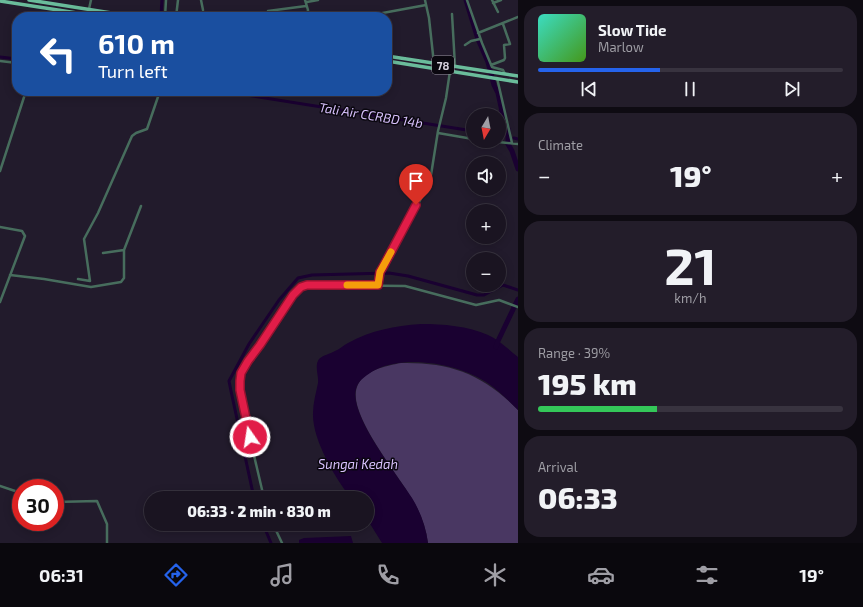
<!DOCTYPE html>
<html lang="en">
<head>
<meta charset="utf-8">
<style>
  :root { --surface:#1a1421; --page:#231d2a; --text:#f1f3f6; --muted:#9f9ea5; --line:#38333f; --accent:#2563eb }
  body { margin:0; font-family:"Exo 2",sans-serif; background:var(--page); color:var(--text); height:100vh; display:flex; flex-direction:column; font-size:15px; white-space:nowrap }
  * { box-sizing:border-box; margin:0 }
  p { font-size:13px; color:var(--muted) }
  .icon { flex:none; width:22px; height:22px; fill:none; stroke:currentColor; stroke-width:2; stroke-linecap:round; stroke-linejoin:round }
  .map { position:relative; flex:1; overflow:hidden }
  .panel { display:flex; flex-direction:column; gap:6px; padding:6px; background:#0e0b12; width:345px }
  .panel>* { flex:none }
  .banner { position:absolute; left:12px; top:12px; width:380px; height:84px; border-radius:16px; box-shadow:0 2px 10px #0003,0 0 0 1px var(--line); background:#1a4fa0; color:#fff; overflow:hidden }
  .needle { width:26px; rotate:190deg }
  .fabs { position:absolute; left:466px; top:108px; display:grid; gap:8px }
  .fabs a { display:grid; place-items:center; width:40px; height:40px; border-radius:50%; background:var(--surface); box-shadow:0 2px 10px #0003,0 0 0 1px var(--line); font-size:20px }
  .speed { position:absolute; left:12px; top:479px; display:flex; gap:8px; font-size:20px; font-weight:700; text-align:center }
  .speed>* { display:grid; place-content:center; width:52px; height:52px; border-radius:50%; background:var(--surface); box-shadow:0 2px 10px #0003,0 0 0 1px var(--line); line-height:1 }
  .speed .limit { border:6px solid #d22; background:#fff; color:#111 }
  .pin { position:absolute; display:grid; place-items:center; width:34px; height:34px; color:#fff; margin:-41px -17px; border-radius:50% 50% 50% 0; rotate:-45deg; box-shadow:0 0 4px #0007 }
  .pin .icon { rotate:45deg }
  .me { position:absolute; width:44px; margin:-22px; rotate:347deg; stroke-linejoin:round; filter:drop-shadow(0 0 3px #0008) }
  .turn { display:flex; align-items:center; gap:14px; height:84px; padding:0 20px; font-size:18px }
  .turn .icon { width:52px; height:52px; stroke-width:2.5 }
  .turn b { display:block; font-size:28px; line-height:34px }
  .big { font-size:30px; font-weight:800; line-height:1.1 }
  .panel .widget { flex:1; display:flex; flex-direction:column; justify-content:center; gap:6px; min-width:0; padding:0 14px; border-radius:16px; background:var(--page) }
  .panel .dial { align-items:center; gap:0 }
  .dial b { font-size:52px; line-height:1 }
  .song { display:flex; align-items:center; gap:12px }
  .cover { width:48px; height:48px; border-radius:6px; background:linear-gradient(135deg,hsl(170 70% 55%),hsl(100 70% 35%)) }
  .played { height:4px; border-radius:2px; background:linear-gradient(90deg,var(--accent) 40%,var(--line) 40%) }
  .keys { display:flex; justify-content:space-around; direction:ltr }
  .heat { display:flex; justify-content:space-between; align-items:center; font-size:22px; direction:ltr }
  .charge { height:6px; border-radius:3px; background:linear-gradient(90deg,#34c759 39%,var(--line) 0) }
  .trip { position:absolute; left:144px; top:491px; width:230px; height:40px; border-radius:20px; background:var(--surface); box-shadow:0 2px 10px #0003,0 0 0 1px var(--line); font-weight:800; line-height:40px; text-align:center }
  .tab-bar { display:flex; height:64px; justify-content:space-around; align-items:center; background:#0a080d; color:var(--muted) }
  .tab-bar .icon { width:28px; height:28px }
  .tab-bar .selected { color:var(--accent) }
  .tab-bar b { font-size:18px; color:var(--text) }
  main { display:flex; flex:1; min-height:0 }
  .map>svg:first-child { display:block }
  .green { fill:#493762 }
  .water { fill:#1a0131 }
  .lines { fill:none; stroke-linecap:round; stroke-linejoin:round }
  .canal { stroke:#1a0131; stroke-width:3 }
  .river { stroke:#1a0131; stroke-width:5 }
  .minor { stroke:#476d5d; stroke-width:2.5 }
  .primary { stroke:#6abc9b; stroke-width:3.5 }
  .route-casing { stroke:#92132f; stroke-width:10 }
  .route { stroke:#e11d48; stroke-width:7 }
  .slow { stroke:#f59e0b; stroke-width:7 }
  .labels { text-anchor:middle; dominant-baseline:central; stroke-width:3; stroke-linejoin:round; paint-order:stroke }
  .shield { fill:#0a070f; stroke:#9a96a1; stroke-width:1 }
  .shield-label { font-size:11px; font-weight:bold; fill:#d8d3df }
  .water-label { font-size:13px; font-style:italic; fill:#d8c1fd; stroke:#0a070f }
</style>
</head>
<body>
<main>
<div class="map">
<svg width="518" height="543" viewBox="0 0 518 543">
  <rect width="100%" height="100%" fill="#221b2c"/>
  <!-- green -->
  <path class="green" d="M401,363C450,362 483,374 518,410V543H428C426,527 420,511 411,497C398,474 347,413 357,387C363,370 386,366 401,363Z"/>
  <!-- water -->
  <path class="water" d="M421,324C443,324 468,326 488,335C499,340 508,349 518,357V410C509,401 499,391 489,384C460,364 407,354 375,370C368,374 358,380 356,389C349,415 397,474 412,498C420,511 426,527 428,543H382L367,519V498H351C335,478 312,439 313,413C313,403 316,393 318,383C319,376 314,366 319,359C323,355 330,354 335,351C340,349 344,345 348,343C372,330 394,326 421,324Z
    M351,536L353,543H299V540L304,538Z"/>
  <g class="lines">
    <!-- canal -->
    <path class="canal" d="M161,15L162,0
      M0,57L17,59
      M221,91L473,131
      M499,136H502
      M514,138L518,139
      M254,498L231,391L229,381L249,344L279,300L298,278L312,275L389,273L408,276L477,295H484L503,285L518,290
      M263,524L271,543"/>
    <!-- river -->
    <path class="river" d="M466,0L478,39L488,62L494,85L498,93L503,116L508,129V144L512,151L518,169
      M496,347L498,341L518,299"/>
    <!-- minor -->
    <path class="minor" d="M201,0L203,10
      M305,0L308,10L307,17
      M425,0L429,18L434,64
      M467,0L482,43L492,67L503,70L505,74
      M492,0L498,12
      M307,2L318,0
      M493,3L501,0
      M89,9L91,0
      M268,11L306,6
      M271,12V14L274,16
      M452,14L455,66
      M59,17L60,10
      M165,17L166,0
      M176,17L178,0
      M361,17L426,5
      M478,33L518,17
      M465,45L471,41L480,39
      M0,61L17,63
      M491,65L504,60L505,58L504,45L510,44L503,24
      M497,78L512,143
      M240,91H242
      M438,133L473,139
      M489,141L518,144
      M0,171L26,91
      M0,227L22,231L25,236L0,302
      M103,253L124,250
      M10,275L44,279L91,287L121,282L124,278V250L141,206
      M78,279L90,281L84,239L98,213L132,136L136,133L147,129L160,91
      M378,285L380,272L383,267L423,195L431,175L438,131L446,98L450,71
      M0,486L21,493
      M264,498L241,400L240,381L241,373L248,361L293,295C300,287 306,285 316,285L405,286L476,305L499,300L518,307
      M55,502L97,501L107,524V543
      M273,524L282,543"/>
    <!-- primary -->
    <path class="primary" d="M29,0L137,17
      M0,1L103,17
      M387,56L518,76
      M387,61L518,82"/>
  </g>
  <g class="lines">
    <defs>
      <path id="route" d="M250,437L240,390V381L241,373L248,361L260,345L293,295L301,287L307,285H378L380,272L383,267L416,205"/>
    </defs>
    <!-- route casing -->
    <use href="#route" class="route-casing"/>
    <!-- route -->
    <use href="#route" class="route"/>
    <!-- slow -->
    <path class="slow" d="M347,285H378L380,272L391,252"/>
  </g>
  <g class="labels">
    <!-- shield labels -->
    <rect class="shield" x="432" y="56" width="22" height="18" rx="3"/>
    <g class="shield-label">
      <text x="443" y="65">78</text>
    </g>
    <!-- water labels -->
    <g class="water-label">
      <text transform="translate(371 115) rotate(9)">Tali Air CCRBD 14b</text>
      <text x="358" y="464">Sungai Kedah</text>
    </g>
  </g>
</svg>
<div class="fabs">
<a><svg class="needle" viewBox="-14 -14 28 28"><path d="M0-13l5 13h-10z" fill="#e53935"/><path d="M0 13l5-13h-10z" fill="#9f9ea5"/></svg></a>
<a><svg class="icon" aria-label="sound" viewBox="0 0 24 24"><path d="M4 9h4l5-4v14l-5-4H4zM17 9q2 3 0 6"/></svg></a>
<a>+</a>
<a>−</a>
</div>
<div class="speed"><div class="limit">30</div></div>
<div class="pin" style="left:416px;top:205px;background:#d93025"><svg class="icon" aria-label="arrive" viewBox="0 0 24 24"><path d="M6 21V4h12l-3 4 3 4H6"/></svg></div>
<svg class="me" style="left:250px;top:437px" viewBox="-20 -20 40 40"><circle r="17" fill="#e11d48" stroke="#fff" stroke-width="3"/><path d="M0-11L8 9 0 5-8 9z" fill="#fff"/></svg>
<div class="trip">06:33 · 2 min · 830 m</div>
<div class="banner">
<div class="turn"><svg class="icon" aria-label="left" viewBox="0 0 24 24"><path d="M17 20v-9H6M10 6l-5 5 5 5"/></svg><div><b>610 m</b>Turn left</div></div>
</div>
</div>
<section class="panel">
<div class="widget">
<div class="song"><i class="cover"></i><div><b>Slow Tide</b><p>Marlow</p></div></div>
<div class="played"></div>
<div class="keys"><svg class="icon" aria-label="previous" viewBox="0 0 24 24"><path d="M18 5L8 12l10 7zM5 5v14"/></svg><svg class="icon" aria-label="pause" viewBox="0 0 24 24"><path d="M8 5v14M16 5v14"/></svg><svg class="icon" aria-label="next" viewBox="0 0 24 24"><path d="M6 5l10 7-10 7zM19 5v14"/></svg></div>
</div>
<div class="widget"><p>Climate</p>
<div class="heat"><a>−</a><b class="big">19°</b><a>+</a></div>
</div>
<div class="widget dial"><b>21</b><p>km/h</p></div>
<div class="widget"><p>Range · 39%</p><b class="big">195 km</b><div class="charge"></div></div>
<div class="widget"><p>Arrival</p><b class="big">06:33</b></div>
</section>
</main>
<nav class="tab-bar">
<b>06:31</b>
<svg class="icon selected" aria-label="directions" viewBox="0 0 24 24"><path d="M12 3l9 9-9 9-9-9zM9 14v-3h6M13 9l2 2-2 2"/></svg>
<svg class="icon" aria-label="music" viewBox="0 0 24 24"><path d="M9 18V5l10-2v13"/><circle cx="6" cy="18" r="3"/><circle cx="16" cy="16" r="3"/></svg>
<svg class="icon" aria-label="phone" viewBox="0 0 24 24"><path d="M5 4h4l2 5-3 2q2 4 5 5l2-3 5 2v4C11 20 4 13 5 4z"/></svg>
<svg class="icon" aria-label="climate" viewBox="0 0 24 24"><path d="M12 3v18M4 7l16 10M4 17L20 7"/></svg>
<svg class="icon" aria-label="car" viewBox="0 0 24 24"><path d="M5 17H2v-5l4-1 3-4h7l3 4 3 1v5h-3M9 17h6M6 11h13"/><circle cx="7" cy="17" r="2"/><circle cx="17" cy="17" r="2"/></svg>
<svg class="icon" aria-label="filters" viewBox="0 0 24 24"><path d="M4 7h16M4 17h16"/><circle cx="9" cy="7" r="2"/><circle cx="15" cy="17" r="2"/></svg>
<b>19°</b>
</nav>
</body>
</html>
